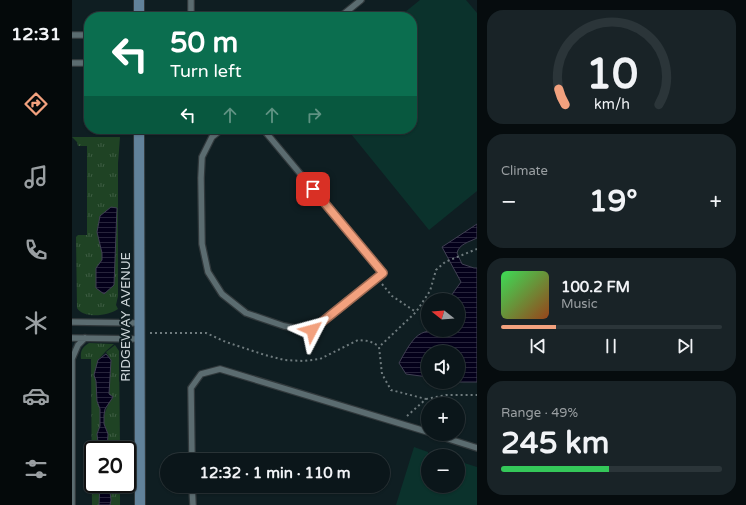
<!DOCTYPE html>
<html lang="en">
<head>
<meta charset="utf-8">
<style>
  :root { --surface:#0b161a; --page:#192327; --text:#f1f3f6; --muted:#9a9fa2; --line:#2b3539; --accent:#f2a17e }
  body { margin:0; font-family:"Varela Round",sans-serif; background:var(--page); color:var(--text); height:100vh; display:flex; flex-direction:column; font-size:15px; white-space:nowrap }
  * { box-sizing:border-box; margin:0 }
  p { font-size:13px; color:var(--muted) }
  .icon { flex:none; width:22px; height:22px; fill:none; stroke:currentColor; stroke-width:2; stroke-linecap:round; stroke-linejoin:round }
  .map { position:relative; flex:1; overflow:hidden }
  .details { display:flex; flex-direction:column; gap:10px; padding:10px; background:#060c0e; width:269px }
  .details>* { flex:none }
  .top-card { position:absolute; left:12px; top:12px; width:333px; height:122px; border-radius:16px; box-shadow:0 1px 3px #0004,0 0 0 1px var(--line); background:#0b6e4f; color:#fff; overflow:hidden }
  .needle { width:26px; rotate:287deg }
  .buttons { position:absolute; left:349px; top:293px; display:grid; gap:8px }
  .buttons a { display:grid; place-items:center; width:44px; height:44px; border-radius:50%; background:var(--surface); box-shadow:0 1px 3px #0004,0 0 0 1px var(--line); font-size:20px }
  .speed { position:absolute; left:12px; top:441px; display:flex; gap:8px; font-size:20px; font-weight:700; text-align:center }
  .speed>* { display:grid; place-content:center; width:52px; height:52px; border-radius:50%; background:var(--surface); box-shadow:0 1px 3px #0004,0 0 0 1px var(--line); line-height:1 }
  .speed .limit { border:2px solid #111; border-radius:6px; background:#fff; color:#111 }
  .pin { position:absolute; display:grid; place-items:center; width:34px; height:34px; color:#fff; margin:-17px; border-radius:8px; box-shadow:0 2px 6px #0006 }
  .me { position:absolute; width:44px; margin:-22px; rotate:51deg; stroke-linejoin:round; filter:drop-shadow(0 0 3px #0008) }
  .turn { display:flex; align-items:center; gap:14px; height:84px; padding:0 20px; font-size:18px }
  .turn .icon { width:52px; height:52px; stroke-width:2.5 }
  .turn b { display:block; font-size:28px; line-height:34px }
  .lanes { display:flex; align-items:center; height:38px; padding:0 20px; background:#0003; justify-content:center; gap:20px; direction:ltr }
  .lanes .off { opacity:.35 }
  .big { font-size:30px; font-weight:700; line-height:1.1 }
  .details .tile { flex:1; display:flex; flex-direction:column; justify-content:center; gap:6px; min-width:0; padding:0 14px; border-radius:16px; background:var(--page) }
  .details .dial { align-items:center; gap:0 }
  .dial svg { height:104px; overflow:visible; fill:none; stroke:var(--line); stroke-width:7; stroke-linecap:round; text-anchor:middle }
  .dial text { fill:var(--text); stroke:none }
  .song { display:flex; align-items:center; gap:12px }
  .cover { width:48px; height:48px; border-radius:6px; background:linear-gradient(135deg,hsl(130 70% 55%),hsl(20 70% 35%)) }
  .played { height:4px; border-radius:2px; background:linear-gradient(90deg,var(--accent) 25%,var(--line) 25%) }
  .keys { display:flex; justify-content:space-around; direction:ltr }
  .heat { display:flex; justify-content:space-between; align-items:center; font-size:22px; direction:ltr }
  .charge { height:6px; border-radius:3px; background:linear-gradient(90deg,#34c759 49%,var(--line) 0) }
  .trip { position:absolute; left:88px; top:453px; width:230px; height:40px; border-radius:20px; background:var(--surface); box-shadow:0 1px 3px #0004,0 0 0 1px var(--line); font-weight:700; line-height:40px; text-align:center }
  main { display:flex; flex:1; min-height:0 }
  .dock { display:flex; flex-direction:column; width:72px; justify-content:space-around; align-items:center; background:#04090a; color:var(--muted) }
  .dock .icon { width:28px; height:28px }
  .dock .current { color:var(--accent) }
  .dock b { font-size:18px; color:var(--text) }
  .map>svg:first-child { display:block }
  .grass { fill:url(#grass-tufts); fill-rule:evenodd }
  .water { fill:url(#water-rules); stroke:#404053 }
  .building { fill:#0b322c }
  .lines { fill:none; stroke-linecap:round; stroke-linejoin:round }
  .service-casing { stroke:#31393c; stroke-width:8 }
  .secondary-casing { stroke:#31393c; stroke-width:12 }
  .path { stroke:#6f7b7e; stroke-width:2; stroke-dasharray:2 3; stroke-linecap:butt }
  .service { stroke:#5b6c70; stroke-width:5.5 }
  .secondary { stroke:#61829a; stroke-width:10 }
  .route-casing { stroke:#9d6952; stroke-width:10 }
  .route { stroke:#f2a17e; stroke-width:7 }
  .labels { text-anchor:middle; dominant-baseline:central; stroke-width:4; stroke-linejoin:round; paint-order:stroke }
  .street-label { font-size:13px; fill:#ccd5d8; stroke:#0f1e22 }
</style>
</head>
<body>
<main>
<nav class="dock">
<b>12:31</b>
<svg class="icon current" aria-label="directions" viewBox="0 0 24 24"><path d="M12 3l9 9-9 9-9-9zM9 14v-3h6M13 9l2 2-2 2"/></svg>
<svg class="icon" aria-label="music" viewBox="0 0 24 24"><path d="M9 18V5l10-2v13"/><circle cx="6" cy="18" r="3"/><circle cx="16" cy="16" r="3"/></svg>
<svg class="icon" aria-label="phone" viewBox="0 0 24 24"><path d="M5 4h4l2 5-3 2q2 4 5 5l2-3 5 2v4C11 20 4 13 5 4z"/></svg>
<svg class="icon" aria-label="climate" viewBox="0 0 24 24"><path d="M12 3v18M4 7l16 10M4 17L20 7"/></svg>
<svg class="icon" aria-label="car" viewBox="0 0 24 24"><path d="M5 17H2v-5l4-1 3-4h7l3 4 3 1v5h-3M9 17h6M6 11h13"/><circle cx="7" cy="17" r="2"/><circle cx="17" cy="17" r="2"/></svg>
<svg class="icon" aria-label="filters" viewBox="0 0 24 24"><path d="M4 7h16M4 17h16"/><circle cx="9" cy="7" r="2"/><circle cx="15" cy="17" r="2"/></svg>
</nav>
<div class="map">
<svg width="405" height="505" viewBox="0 0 405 505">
  <defs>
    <pattern id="grass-tufts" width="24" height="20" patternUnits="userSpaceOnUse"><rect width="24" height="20" fill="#1f4324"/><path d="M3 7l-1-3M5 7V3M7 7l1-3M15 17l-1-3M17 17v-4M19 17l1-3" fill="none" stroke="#3e5d43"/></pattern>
    <pattern id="water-rules" width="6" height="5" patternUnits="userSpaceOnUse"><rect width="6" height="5" fill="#04001a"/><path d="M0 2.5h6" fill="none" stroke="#27243b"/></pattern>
  </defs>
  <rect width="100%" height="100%" fill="#0f1e22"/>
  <!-- grass -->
  <path class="grass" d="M0,137H48L46,163V296L44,305L46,309C37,316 11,319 5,308L4,237L6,235H15V146H6L5,142ZM45,208V209L42,285L30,261V253L25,232Z
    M17,343L42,344L34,351L26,360L25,401L28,408L29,418L28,426L25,434L27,450H21V484H28L27,505H20L19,359H9C8,350 11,347 17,343Z
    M43,345L47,351L48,450H34L36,434L32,424V415L36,405L39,360L34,352Z
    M37,484H48V505H38L39,500Z"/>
  <!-- water -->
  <path class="water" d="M39,207L45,208L42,285L32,294L24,288V268L30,260V253L25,232L28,216Z
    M405,224V238C397,242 387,244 385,253L390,264L402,268H405V382H381H386V352H356V377L334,374L327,363C346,328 348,330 386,330V300H378L381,293L389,282L370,247Z
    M34,354L39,360L37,394L41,397L33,409L32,415V424L36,434L35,450H27L25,434L28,426V409L25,401L24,381L22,375L26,360Z
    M28,484H37L39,500L38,505H27Z"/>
  <!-- building -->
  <path class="building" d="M348,0H394L405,13V191L357,230L275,129H340V17H327Z
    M342,447L356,452V486H386V461L405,467V505H324Z"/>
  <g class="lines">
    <defs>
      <path id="service" d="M119,0V17
        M268,17L289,0
        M0,35H17
        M0,63H16V35
        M150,129L140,137L130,157L129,178L130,244L136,272L150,294L174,313L212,326L240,331L311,273L191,129
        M0,322L67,323
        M0,338L67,339
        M361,434L405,448
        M120,460L119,388L129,374L148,369L356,432
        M120,486L121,505
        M0,505V359L6,345L13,338"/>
      <path id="secondary" d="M67,0V17
        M67,129L68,505"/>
    </defs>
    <!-- service casing -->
    <use href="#service" class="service-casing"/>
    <!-- secondary casing -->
    <use href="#secondary" class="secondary-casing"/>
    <!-- path -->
    <path class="path" d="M310,284L320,296L344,312
      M78,333H134L154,342L193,355L212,360L232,361L248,359L286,340L297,341L307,346
      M354,399L374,395H405
      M335,416L354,399L319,390L310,374L307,347L344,312L358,291L364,270L373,262L405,249"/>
    <!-- service -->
    <use href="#service" class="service"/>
    <!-- secondary -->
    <use href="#secondary" class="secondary"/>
  </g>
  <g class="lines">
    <defs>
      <path id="route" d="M240,330L311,273L241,189"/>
    </defs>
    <!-- route casing -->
    <use href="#route" class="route-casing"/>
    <!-- route -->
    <use href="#route" class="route"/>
  </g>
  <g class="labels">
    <!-- street labels -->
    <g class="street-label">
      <text transform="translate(54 317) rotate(-90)">RIDGEWAY AVENUE</text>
    </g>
  </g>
</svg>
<div class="buttons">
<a><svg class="needle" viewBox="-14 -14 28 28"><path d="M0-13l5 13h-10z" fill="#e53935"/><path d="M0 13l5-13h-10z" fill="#9a9fa2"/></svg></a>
<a><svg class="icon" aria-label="sound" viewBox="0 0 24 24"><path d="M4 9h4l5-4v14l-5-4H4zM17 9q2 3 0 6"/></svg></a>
<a>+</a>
<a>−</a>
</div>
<div class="speed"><div class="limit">20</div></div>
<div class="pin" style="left:241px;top:189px;background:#d93025"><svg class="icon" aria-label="arrive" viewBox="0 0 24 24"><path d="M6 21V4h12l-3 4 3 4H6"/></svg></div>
<svg class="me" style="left:240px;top:330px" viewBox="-20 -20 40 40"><path d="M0-17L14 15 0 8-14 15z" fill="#f2a17e" stroke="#fff" stroke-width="4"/></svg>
<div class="trip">12:32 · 1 min · 110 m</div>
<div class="top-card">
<div class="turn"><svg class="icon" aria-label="left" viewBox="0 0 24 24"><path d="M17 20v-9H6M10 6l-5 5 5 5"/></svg><div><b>50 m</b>Turn left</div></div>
<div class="lanes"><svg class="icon" aria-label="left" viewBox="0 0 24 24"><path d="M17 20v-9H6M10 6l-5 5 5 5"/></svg><svg class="icon off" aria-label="ahead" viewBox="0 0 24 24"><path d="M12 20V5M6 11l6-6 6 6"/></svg><svg class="icon off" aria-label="ahead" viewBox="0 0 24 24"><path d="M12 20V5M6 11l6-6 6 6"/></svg><svg class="icon off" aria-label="right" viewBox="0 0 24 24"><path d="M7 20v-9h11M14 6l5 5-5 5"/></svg></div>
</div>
</div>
<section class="details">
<div class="tile dial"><svg viewBox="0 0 100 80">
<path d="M14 69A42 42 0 1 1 86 69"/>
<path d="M14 69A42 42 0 0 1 9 57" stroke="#f2a17e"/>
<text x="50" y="56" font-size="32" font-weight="700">10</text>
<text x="50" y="72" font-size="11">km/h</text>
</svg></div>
<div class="tile"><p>Climate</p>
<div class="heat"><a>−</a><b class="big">19°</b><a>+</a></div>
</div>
<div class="tile">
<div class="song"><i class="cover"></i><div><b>100.2 FM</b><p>Music</p></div></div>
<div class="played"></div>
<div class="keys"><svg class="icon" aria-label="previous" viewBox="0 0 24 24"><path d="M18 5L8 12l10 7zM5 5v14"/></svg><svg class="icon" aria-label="pause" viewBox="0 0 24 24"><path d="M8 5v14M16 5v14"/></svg><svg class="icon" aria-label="next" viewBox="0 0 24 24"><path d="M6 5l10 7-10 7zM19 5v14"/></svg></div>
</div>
<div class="tile"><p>Range · 49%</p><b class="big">245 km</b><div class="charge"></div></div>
</section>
</main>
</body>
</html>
